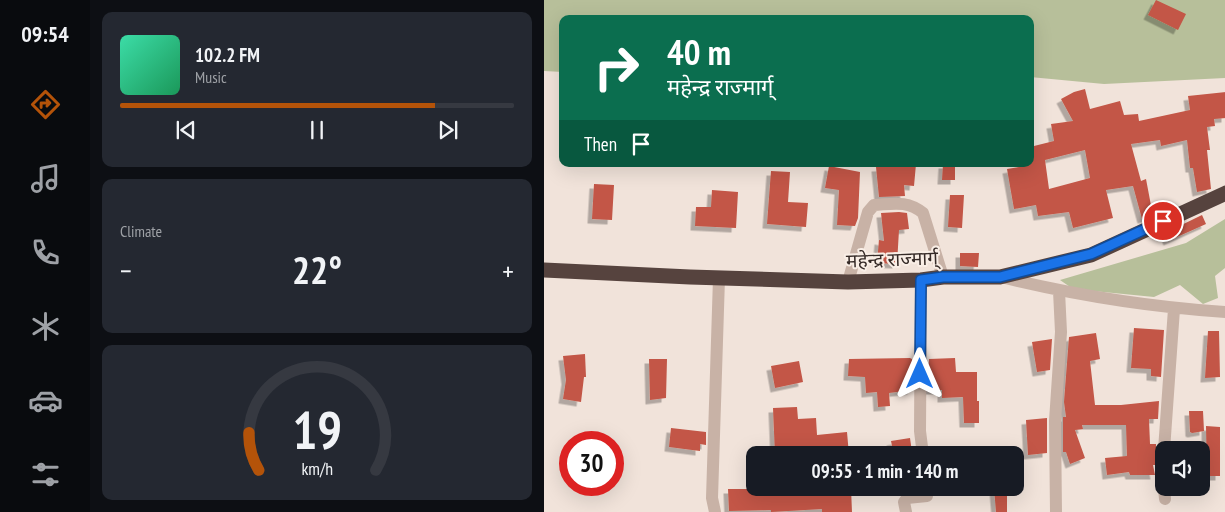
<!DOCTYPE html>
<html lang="en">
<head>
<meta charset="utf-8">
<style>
  :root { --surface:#171b24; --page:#242831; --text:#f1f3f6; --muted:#9ea1a6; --line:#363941; --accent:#b45309 }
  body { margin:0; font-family:"PT Sans Narrow","Noto Sans Devanagari",sans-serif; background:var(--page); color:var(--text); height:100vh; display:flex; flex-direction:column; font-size:19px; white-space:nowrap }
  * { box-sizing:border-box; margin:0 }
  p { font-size:16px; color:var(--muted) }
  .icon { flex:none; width:28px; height:28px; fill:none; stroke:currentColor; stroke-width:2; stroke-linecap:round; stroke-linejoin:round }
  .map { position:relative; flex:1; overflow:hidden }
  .drawer { display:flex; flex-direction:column; gap:12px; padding:12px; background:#0d0f14; width:454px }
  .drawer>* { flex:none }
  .banner { position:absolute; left:15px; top:15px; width:475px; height:152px; border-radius:10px; box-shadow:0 5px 20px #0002; background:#0b6e4f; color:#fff; overflow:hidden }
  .fabs { position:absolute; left:611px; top:441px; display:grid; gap:10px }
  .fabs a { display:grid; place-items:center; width:55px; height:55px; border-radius:10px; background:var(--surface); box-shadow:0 5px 20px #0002; font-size:25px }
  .speed { position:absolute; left:15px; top:431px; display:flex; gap:10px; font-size:25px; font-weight:700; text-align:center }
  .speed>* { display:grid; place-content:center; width:65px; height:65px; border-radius:50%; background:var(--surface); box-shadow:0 5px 20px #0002; line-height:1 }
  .speed .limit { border:8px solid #d22; background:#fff; color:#111 }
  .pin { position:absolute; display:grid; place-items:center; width:42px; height:42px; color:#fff; margin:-21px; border:2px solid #fff; border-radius:50%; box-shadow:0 1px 5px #0007 }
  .me { position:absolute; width:55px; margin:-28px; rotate:0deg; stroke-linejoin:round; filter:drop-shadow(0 0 4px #0008) }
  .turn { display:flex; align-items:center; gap:18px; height:105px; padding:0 25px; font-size:22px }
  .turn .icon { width:65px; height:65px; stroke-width:2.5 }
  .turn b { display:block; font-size:35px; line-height:42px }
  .then { display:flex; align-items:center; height:48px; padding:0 25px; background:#0003; gap:10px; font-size:19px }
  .big { font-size:38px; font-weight:700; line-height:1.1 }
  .drawer .widget { flex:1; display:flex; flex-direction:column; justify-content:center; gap:8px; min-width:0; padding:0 18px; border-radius:10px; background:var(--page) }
  .drawer .dial { align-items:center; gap:0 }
  .dial svg { height:130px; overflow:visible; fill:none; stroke:var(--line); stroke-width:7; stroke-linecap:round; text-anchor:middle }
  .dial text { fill:var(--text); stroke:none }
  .song { display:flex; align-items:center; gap:15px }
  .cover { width:60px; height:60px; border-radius:8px; background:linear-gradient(135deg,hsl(160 70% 55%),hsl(150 70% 35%)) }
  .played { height:5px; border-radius:2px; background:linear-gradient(90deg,var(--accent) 80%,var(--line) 80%) }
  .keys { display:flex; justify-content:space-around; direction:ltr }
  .heat { display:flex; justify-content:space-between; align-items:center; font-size:28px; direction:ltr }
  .trip { position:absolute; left:202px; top:446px; width:278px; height:50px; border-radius:10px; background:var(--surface); box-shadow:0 5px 20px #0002; font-weight:700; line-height:50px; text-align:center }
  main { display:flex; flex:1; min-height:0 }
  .tab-bar { display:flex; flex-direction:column; width:90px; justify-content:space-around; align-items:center; background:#090b0e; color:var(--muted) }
  .tab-bar .icon { width:35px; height:35px }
  .tab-bar .selected { color:var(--accent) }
  .tab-bar b { font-size:22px; color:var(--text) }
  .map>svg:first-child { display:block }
  .green { fill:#b7bf9a }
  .building { fill:#c35646; fill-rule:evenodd; filter:url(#shadow) }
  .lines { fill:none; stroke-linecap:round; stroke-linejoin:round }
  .minor { stroke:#c8b2a6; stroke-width:12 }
  .highway { stroke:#56433e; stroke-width:15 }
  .route-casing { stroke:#114b97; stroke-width:12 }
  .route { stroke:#1a73e8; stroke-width:9 }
  .labels { text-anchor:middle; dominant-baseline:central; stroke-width:4; stroke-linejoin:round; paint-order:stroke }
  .street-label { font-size:19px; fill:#352a27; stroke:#f9eee6 }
</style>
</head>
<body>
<main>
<nav class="tab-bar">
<b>09:54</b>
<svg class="icon selected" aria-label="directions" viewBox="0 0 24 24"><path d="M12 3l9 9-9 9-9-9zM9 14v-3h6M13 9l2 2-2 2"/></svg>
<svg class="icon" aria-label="music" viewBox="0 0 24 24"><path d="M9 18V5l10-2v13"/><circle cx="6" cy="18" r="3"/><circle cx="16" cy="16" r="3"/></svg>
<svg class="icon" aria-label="phone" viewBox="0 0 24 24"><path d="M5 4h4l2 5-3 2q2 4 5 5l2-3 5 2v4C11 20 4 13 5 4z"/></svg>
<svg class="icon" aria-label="climate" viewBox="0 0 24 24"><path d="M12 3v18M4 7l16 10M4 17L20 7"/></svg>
<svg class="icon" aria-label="car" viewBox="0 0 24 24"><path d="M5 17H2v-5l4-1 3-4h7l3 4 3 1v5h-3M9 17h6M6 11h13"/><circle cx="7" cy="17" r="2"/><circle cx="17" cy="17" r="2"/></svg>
<svg class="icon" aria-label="filters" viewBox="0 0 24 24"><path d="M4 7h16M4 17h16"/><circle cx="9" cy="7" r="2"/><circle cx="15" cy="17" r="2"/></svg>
</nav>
<section class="drawer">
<div class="widget">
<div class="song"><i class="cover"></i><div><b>102.2 FM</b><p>Music</p></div></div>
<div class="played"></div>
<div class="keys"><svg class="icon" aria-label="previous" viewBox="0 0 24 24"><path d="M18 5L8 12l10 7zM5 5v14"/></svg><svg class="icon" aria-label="pause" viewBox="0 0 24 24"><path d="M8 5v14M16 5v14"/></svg><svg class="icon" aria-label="next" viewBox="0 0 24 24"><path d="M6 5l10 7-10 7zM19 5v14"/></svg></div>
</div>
<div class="widget"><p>Climate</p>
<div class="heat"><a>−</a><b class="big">22°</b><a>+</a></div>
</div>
<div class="widget dial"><svg viewBox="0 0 100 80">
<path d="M14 69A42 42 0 1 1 86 69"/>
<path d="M14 69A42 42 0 0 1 8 46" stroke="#b45309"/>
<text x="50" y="56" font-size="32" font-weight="700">19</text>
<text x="50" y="72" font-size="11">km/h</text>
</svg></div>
</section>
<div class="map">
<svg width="682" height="512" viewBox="0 0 682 512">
  <defs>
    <filter id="shadow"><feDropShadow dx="-4.5" dy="4.5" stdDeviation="0" flood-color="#0004"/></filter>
  </defs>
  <rect width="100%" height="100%" fill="#f1e3da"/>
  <!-- green -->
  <path class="green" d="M0,0H681V78L560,84L486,77V19H19V72L0,71Z
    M681,219V268L671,276L674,298L659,304L636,285L610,297L529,289L516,280L642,243Z"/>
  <!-- building -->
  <path class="building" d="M612,0L642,14L634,30L604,15Z
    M541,89L546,109L576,101L580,115L594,114L595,121L646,110L644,96L682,92V118L670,119L671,126L663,127L666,150H663L667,189L653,192L649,168H646L643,140L617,146L616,140L587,144L597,181L602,179L609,216L598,219L589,186L562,190L569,218L529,228L525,212L494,216L492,205L470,209L463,169L481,166V164H486V147L510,141L507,124L529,121L517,99L530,92ZM541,150L546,178L505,189L501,160Z
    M349,164H372L370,186L360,185L361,196L335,197L332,167L349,166Z
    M399,164H411V180H398Z
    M285,166L316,172L314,218L311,226L293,225L295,190L281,188Z
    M227,171L246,172L244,202L264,203L262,227L223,224Z
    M50,184L70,185L68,220L48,219Z
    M168,190L194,192L192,228L151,226L152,207H167Z
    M406,195H420L418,228L404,227Z
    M355,212L363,213L365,229L355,230L353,264L333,263L335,240L340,241L337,213Z
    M658,215L662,224L624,241L621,233Z
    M416,253H435L434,267L416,266Z
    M590,328L620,330L617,377L607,376V369L587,368Z
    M664,331H675L676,377L661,378Z
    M552,333L556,359L546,361L551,405H577L615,401L614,419H605L606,444H612V465H609L611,475H586L585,472L563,475L561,458L583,456L582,425H538L539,429L531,430L541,458L526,464L522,452H519V417H522L520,402L525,337Z
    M508,339L506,370L493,372L488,342Z
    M41,354L42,377H40L37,402L19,399L22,380L19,356Z
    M366,358L368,359V390L345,393L346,406L334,407L333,392L322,393L321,377L304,376L305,359Z
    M411,358L412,372H433V401H435V423H420L419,397L398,398V390H384L385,359Z
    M105,359H123L122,398L106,400Z
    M255,361L259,382L231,388L227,366Z
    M253,407L254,419L272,418L273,435L303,432L305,455H231L229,408Z
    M645,411H659L660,431L648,433L646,432Z
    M503,418V453L484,455L482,420Z
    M662,426L676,427V476H663Z
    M127,428L162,432V445L156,444V451L125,447Z
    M366,438L368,452L350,455L347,441Z
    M225,488H307L308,512H278V509L227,512V510L185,511L184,489H226Z
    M450,488H463V512H452Z"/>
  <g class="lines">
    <!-- minor -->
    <path class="minor" d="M457,277C531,295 605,307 682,312
      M377,280L376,431L379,455
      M304,282L324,212L330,205C349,204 363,200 379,213L399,277
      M620,450L630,309
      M620,456V485
      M620,488L621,499
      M171,512L168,498L175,278
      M362,512L360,502L363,498L383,496V488
      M512,512L511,421L517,332L515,291"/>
    <!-- highway -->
    <path class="highway" d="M0,270L146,277L304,282L377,280L399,277H456L547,255L682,193"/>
  </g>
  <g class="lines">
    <defs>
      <path id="route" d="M376,374L377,280L399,277H456L547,254L619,221"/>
    </defs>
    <!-- route casing -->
    <use href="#route" class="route-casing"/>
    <!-- route -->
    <use href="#route" class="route"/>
  </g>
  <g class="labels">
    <!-- street labels -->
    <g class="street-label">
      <text transform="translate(348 259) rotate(-2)">महेन्द्र राज्मार्ग्</text>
    </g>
  </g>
</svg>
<div class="fabs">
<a><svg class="icon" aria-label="sound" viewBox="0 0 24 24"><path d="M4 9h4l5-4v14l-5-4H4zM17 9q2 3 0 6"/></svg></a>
</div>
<div class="speed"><div class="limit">30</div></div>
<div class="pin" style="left:619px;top:221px;background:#d93025"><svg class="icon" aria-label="arrive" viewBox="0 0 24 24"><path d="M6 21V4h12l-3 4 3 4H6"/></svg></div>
<svg class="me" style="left:376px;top:374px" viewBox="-20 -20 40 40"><path d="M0-17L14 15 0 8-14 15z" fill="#1a73e8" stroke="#fff" stroke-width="4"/></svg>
<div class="trip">09:55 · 1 min · 140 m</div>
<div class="banner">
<div class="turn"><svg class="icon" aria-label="right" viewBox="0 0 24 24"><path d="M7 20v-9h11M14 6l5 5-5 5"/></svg><div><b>40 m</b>महेन्द्र राज्मार्ग्</div></div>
<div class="then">Then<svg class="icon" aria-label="arrive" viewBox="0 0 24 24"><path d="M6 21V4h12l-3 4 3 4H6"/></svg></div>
</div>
</div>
</main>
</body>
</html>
